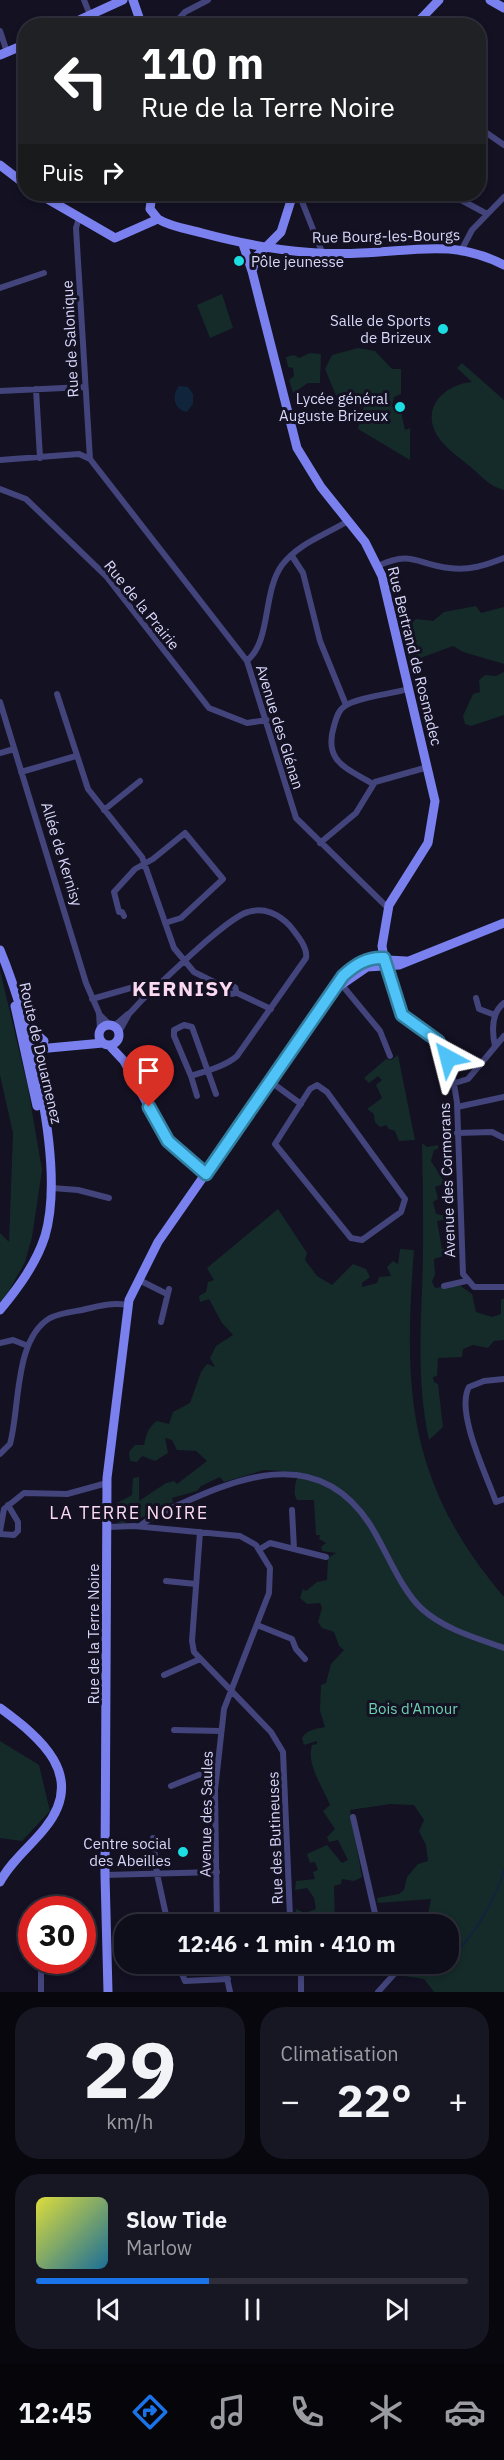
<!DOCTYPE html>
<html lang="fr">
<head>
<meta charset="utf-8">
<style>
  :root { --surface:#0e0d1a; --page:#171623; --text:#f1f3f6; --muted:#9b9ca2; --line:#2e2d39; --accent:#1a73e8 }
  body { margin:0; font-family:"IBM Plex Sans",sans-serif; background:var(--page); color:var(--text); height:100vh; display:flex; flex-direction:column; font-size:22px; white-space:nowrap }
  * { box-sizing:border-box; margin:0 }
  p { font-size:20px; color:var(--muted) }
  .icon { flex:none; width:33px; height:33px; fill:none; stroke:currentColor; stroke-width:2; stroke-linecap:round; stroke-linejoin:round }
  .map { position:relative; height:1992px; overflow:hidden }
  .details { display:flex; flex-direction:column; gap:15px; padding:15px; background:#08070e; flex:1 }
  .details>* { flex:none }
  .banner { position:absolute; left:18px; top:18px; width:468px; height:183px; border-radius:24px; box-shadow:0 3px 9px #0003,0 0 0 2px var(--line); background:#202124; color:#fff; overflow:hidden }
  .speed { position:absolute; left:18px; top:1896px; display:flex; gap:12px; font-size:30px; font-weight:700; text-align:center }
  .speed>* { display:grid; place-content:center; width:78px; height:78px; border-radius:50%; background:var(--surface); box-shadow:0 3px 9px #0003,0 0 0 2px var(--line); line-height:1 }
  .speed .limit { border:9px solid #d22; background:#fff; color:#111 }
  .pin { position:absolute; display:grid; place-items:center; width:51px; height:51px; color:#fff; margin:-62px -26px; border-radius:50% 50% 50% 0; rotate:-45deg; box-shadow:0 0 6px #0007 }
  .pin .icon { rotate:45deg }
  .me { position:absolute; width:66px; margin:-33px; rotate:322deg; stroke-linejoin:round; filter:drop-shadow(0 0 4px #0008) }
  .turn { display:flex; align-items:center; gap:21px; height:126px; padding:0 24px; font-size:27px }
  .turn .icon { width:78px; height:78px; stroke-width:2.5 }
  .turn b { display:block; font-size:42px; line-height:51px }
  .then { display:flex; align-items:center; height:57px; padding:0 24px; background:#0003; gap:12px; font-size:22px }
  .big { font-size:45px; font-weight:700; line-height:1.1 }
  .details .card { flex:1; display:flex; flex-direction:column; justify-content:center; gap:9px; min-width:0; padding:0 21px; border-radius:24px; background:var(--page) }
  .details .dial { align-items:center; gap:0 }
  .dial b { font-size:78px; line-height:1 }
  .song { display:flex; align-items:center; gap:18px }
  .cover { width:72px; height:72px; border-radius:9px; background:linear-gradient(135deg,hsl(60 70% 55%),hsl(200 70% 35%)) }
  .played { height:6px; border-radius:3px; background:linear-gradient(90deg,var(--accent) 40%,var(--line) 40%) }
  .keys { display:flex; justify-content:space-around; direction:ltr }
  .heat { display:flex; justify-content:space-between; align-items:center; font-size:33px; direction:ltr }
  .details .tiles { flex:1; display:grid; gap:15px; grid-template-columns:1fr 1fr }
  .card:last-child { grid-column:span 2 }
  .trip { position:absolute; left:114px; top:1914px; width:345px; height:60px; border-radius:24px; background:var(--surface); box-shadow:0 3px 9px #0003,0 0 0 2px var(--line); font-weight:700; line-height:60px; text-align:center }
  .menu { display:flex; height:96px; justify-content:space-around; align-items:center; background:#06050a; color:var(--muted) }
  .menu .icon { width:42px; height:42px }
  .menu .on { color:var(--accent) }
  .menu b { font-size:27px; color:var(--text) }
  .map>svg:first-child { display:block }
  .green { fill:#152b29 }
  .water { fill:#10243c }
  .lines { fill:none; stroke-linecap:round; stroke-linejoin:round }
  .stream { stroke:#10243c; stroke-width:2 }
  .street { stroke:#42447b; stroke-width:6 }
  .secondary { stroke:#7a80ee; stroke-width:9 }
  .route-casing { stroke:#337fa1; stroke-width:15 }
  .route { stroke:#4fc3f7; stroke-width:10 }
  .poi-dot { fill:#1cdde1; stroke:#131122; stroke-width:2 }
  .labels { text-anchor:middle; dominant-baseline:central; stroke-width:6; stroke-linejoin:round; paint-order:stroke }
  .street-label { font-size:15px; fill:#d8d7fa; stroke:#131122 }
  .poi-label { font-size:15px; fill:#d8d7fa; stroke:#131122; text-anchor:end }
  .park-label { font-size:15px; fill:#6cd1b0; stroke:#131122 }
  .quarter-label { font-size:18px; letter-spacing:1.5px; fill:#fad9f1; stroke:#131122 }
  .district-label { font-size:21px; font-weight:bold; letter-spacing:1.5px; fill:#fad9f1; stroke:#131122 }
</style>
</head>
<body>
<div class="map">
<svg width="504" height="1992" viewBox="0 0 504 1992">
  <rect width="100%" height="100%" fill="#131122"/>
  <!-- green -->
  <path class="green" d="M222,294L233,328L210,338L197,305Z
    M358,348L375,351L392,369H401V394L394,397L392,406L401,412L405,430L410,428V460L358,429L364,406L359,394L351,398H337L325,369L332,355Z
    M310,353L321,354L320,383H308L293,393L289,380L294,376L293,368L288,367L286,357L294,355L299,358Z
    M462,363L504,400V490C491,487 483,478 473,469C463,460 450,452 441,441C418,412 441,385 472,382L457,368Z
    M476,606L481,613L504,607V664L463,652L453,646L415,660L408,657L407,646L415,641L412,623L416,619L433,621L444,612Z
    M504,672V715L471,726L465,724L463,716L473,694L480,692L479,680L485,675L496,676Z
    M0,970L28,1088L42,1170L32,1237L25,1262L0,1307V1233L9,1242L13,1133L0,1075Z
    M398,1055L415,1140L399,1141L395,1131L389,1129L386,1125L380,1127L375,1122L374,1114L367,1109L382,1098L376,1085L382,1080L378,1076L369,1083L364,1078L386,1059L391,1060Z
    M422,1143L427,1147L438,1145V1149L434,1150L431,1161L445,1183L435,1187L438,1199L433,1202L436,1214L447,1216L448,1219L437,1221L442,1249L458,1245L456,1257L451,1258L450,1254L434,1259L435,1274L432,1282L435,1288L458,1284L472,1294L476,1312L492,1317L501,1314V1300L504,1298V1340L494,1341L488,1348L473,1345L463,1349L462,1357L438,1358L437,1376L433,1377L434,1382L438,1384L443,1427L429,1440C418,1389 420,1341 422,1290C424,1241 423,1192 422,1143Z
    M278,1209L307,1253L305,1260L317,1276L332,1285L353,1264L366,1269L370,1277L362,1283V1287L377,1283L379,1277L391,1276L387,1267L393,1261L398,1264L400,1249L414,1250C403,1392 408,1484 504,1597V1992H434L424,1979L405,1976L402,1972L412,1964H448V1924H426L431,1899L378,1903L377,1898L399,1894L404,1890L407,1877L418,1864L428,1861L426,1845L419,1831L424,1820L414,1805L390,1804L350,1810L362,1877L354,1881L342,1879L341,1884L334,1886L335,1924L308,1923L295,1916L296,1909L305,1913L316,1909L314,1898L307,1888L295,1890L296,1881L315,1879L313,1872L318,1870L315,1862L310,1863L307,1854L327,1845L342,1863L348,1860L338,1840L329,1842L327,1837L335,1829L323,1811L330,1805C323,1787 306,1765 312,1745L317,1744V1741L304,1745L302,1738C307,1729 317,1729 325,1727L320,1711L321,1685L326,1683L331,1664L344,1650L339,1646L334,1632L322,1628L318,1622L322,1608L320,1603L307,1604L300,1598L303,1589L306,1591L317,1582L327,1580L328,1558L336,1553L322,1551L321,1547L326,1543L319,1539L320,1535H316L314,1500H297C292,1492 296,1481 299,1472L264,1470L224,1482L220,1477L201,1486L197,1491L172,1498L173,1502L137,1520L135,1516L124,1524L118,1523L115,1504L132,1495L133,1478L139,1477V1501L166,1483L174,1481L177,1484L207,1461L196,1451L177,1450L172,1440L165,1438L168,1453L155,1461L142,1456L137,1462L130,1461L129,1452L135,1445H144C147,1434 147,1428 157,1421L169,1424L173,1412L190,1403L201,1372L207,1364L215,1367L210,1358L216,1346L233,1335L222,1323L209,1299L200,1302L199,1296L206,1292L208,1282L214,1280L207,1268Z
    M0,1741L39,1765L50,1811L22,1841L0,1838Z"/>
  <!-- water -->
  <path class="water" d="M179,386L188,387L193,394V404L187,412C174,410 171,396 179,386Z"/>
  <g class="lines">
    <!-- stream -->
    <path class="stream" d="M448,1957C471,1944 498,1894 504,1870
      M436,1970L439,1964"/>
    <!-- street -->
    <path class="street" d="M84,0L90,15
      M172,26L185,12L208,0
      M0,31L7,52
      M478,127L504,145
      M299,194L322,252
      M450,194L487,214
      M413,199L416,194
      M79,218L76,228L90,459
      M462,249L472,230L504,197
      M0,288L44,273
      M36,389L40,458
      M0,391L85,387
      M0,460L79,454L90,459L247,661L296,818L388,908
      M0,489L26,499L106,576L209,708L247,723L267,720
      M292,556L303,573L320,641L346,705
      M378,566C412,550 416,564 449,568C469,571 486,565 504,558
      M247,661C272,639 262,593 282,565C299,543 325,535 348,521
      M57,694L88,789L142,857L174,948L194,972L228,989
      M0,702L86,983L99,1013L100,1030
      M0,753L14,749
      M21,772L76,756
      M373,784C347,768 323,762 334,726C336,719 338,710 345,706C358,697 392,694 408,689
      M104,810L140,781
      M320,843L356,813L375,782L428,767
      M124,916L122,912H119L114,892L135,869L153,859L185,833L223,879L181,918L165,923
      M385,964L401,1013L442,1046L452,1073L457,1102L463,1274L474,1287H504
      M342,985L380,1031L390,1056
      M228 990a4 4 0 1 1 8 0a4 4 0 1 1-8 0Z
      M235,992L271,1009
      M476,998L479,1009L495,1015
      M92,999L134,987L141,995
      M99,1014L109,1024
      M114,1026L128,1014
      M119,1032L129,1014L142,1000C163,982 226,918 248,912C264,907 279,914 290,926C296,934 308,947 306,958L237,1056C226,1066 206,1071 191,1076L174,1036V1030L184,1025L192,1027L216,1094
      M495,1046C492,1032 491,1013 504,1003
      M191,1076L197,1096
      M271,1082L301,1104
      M455,1083L468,1079L504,1036
      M317,1085L327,1092L405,1199L401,1212L362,1240L351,1238L275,1144L310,1089Z
      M457,1107L504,1097
      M457,1133L492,1132L504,1138
      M52,1188L78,1190L109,1198
      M139,1280L167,1294
      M444,1286L466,1281
      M161,1322L169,1289
      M0,1343L13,1340L28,1346
      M504,1379L484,1381L469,1387C455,1412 487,1476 496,1502L504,1499
      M0,1454L10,1444C20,1408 14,1339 50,1318C60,1313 71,1312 82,1310C98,1306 112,1302 128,1305
      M292,1510L294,1549
      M140,1526L152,1517C225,1484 312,1437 369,1523C386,1549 400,1589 422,1609C444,1629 476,1638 504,1648
      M108,1527L134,1526L240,1536L256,1545L270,1568L269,1593L224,1709L215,1790L217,1924
      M0,1531L4,1509L24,1493L67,1494L107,1483
      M200,1532L192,1641L194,1652L271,1732L283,1752L290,1917L284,1924
      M0,1534L14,1535L18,1531V1522L8,1505
      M260,1549L270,1543L326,1557
      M166,1581L196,1584
      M257,1625L292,1639L296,1649L305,1659
      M164,1675L200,1659
      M174,1730L221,1731
      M171,1786L206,1772L216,1771
      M353,1817L377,1922
      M153,1838L157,1874L168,1924
      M105,1875L217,1872
      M66,1910V1909
      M376,1924L379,1918L384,1916L391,1919L393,1924
      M178,1964L185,1981L228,1979
      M224,1964L230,1992
      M41,1992V1960
      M301,1992V1964
      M378,1992L396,1972L399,1964"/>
    <!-- secondary -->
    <path class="secondary" d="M133,0L142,26
      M490,0L504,8
      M90,15L96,26
      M66,26L123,0
      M414,26L439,0
      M0,55L26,44
      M0,165L26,185
      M39,194L115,238L158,219
      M152,194L150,209L158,219C171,227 188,229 202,233C255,247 305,256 361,253C415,251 453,239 504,265
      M243,244L252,271L297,448L321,487L365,542L382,576L435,801L428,843L389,905L382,946L384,958
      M252,271L257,256L281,232L293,194
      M0,950C29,1020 66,1164 45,1236C36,1264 18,1288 0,1310
      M338,987L367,967L399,965L504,923
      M15,1006L37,1106
      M99 1035a10 10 0 1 1 20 0a10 10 0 1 1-20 0Z
      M28,1027L44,1041
      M109,1045L124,1061L166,1138L205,1174
      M27,1050L103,1043
      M0,1708C41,1738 87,1776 45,1828C30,1847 11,1861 0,1882
      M108,1992L105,1875L107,1478L129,1300L158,1242L343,976L370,959L406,961"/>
  </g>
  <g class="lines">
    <defs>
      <path id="route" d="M149,1107L168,1141L206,1174L343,976C355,965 367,957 384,958L402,1015L438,1041L448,1058"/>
    </defs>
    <!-- route casing -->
    <use href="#route" class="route-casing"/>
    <!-- route -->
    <use href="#route" class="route"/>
  </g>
  <!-- markers -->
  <g class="poi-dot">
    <circle cx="239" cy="261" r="6"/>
    <circle cx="443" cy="329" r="6"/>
    <circle cx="400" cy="407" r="6"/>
    <circle cx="183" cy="1852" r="6"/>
  </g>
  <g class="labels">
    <!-- street labels -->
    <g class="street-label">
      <text transform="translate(386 236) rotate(-1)">Rue Bourg-les-Bourgs</text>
      <text transform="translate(70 339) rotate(-93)">Rue de Salonique</text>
      <text transform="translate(142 605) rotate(51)">Rue de la Prairie</text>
      <text transform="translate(415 656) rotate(76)">Rue Bertrand de Rosmadec</text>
      <text transform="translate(280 727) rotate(73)">Avenue des Glénan</text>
      <text transform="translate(62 854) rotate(73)">Allée de Kernisy</text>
      <text transform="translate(41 1053) rotate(77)">Route de Douarnenez</text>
      <text transform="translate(447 1180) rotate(-92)">Avenue des Cormorans</text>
      <text transform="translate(93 1634) rotate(-90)">Rue de la Terre Noire</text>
      <text transform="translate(206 1814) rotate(-89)">Avenue des Saules</text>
      <text transform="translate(275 1838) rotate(-92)">Rue des Butineuses</text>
    </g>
    <!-- poi labels -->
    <g class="poi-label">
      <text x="251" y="261" text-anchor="start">Pôle jeunesse</text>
      <text x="431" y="320">Salle de Sports<tspan x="431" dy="17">de Brizeux</tspan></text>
      <text x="388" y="398">Lycée général<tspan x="388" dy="17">Auguste Brizeux</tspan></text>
      <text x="171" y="1843">Centre social<tspan x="171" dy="17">des Abeilles</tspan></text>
    </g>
    <!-- park labels -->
    <g class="park-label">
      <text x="413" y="1708">Bois d'Amour</text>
    </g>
    <!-- quarter labels -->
    <g class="quarter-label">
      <text x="129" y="1512">LA TERRE NOIRE</text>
    </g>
    <!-- district labels -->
    <g class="district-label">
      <text x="183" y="988">KERNISY</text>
    </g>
  </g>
</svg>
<div class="speed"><div class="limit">30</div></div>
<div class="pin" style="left:149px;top:1107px;background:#d93025"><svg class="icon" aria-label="arrive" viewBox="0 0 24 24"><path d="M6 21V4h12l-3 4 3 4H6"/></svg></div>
<svg class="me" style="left:448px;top:1058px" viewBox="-20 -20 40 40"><path d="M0-17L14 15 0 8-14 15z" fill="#4fc3f7" stroke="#fff" stroke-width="4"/></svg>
<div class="trip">12:46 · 1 min · 410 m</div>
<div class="banner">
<div class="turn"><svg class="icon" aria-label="left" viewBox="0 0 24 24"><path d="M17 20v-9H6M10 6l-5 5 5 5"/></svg><div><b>110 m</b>Rue de la Terre Noire</div></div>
<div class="then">Puis<svg class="icon" aria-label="right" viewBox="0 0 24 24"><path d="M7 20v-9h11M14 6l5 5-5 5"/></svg></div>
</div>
</div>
<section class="details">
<div class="tiles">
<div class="card dial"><b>29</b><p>km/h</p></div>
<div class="card"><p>Climatisation</p>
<div class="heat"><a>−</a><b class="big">22°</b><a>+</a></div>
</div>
<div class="card">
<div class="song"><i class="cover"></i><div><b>Slow Tide</b><p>Marlow</p></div></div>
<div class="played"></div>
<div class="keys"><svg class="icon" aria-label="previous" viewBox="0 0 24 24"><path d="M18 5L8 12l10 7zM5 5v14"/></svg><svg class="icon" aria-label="pause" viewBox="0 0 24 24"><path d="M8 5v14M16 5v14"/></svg><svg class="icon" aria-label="next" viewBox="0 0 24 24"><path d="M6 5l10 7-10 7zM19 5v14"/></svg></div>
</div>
</div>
</section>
<nav class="menu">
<b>12:45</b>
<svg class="icon on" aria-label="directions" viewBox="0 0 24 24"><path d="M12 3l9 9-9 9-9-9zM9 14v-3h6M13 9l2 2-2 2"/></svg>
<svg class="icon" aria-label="music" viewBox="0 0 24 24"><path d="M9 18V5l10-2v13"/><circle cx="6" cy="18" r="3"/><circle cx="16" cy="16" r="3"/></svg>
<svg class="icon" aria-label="phone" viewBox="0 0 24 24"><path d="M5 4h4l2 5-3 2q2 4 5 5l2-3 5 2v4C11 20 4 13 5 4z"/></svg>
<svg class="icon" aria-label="climate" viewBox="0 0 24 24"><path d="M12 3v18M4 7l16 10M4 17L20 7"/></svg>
<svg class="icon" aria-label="car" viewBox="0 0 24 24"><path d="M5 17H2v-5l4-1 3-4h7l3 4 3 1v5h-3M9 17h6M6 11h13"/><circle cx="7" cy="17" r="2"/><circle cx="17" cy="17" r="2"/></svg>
</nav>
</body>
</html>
